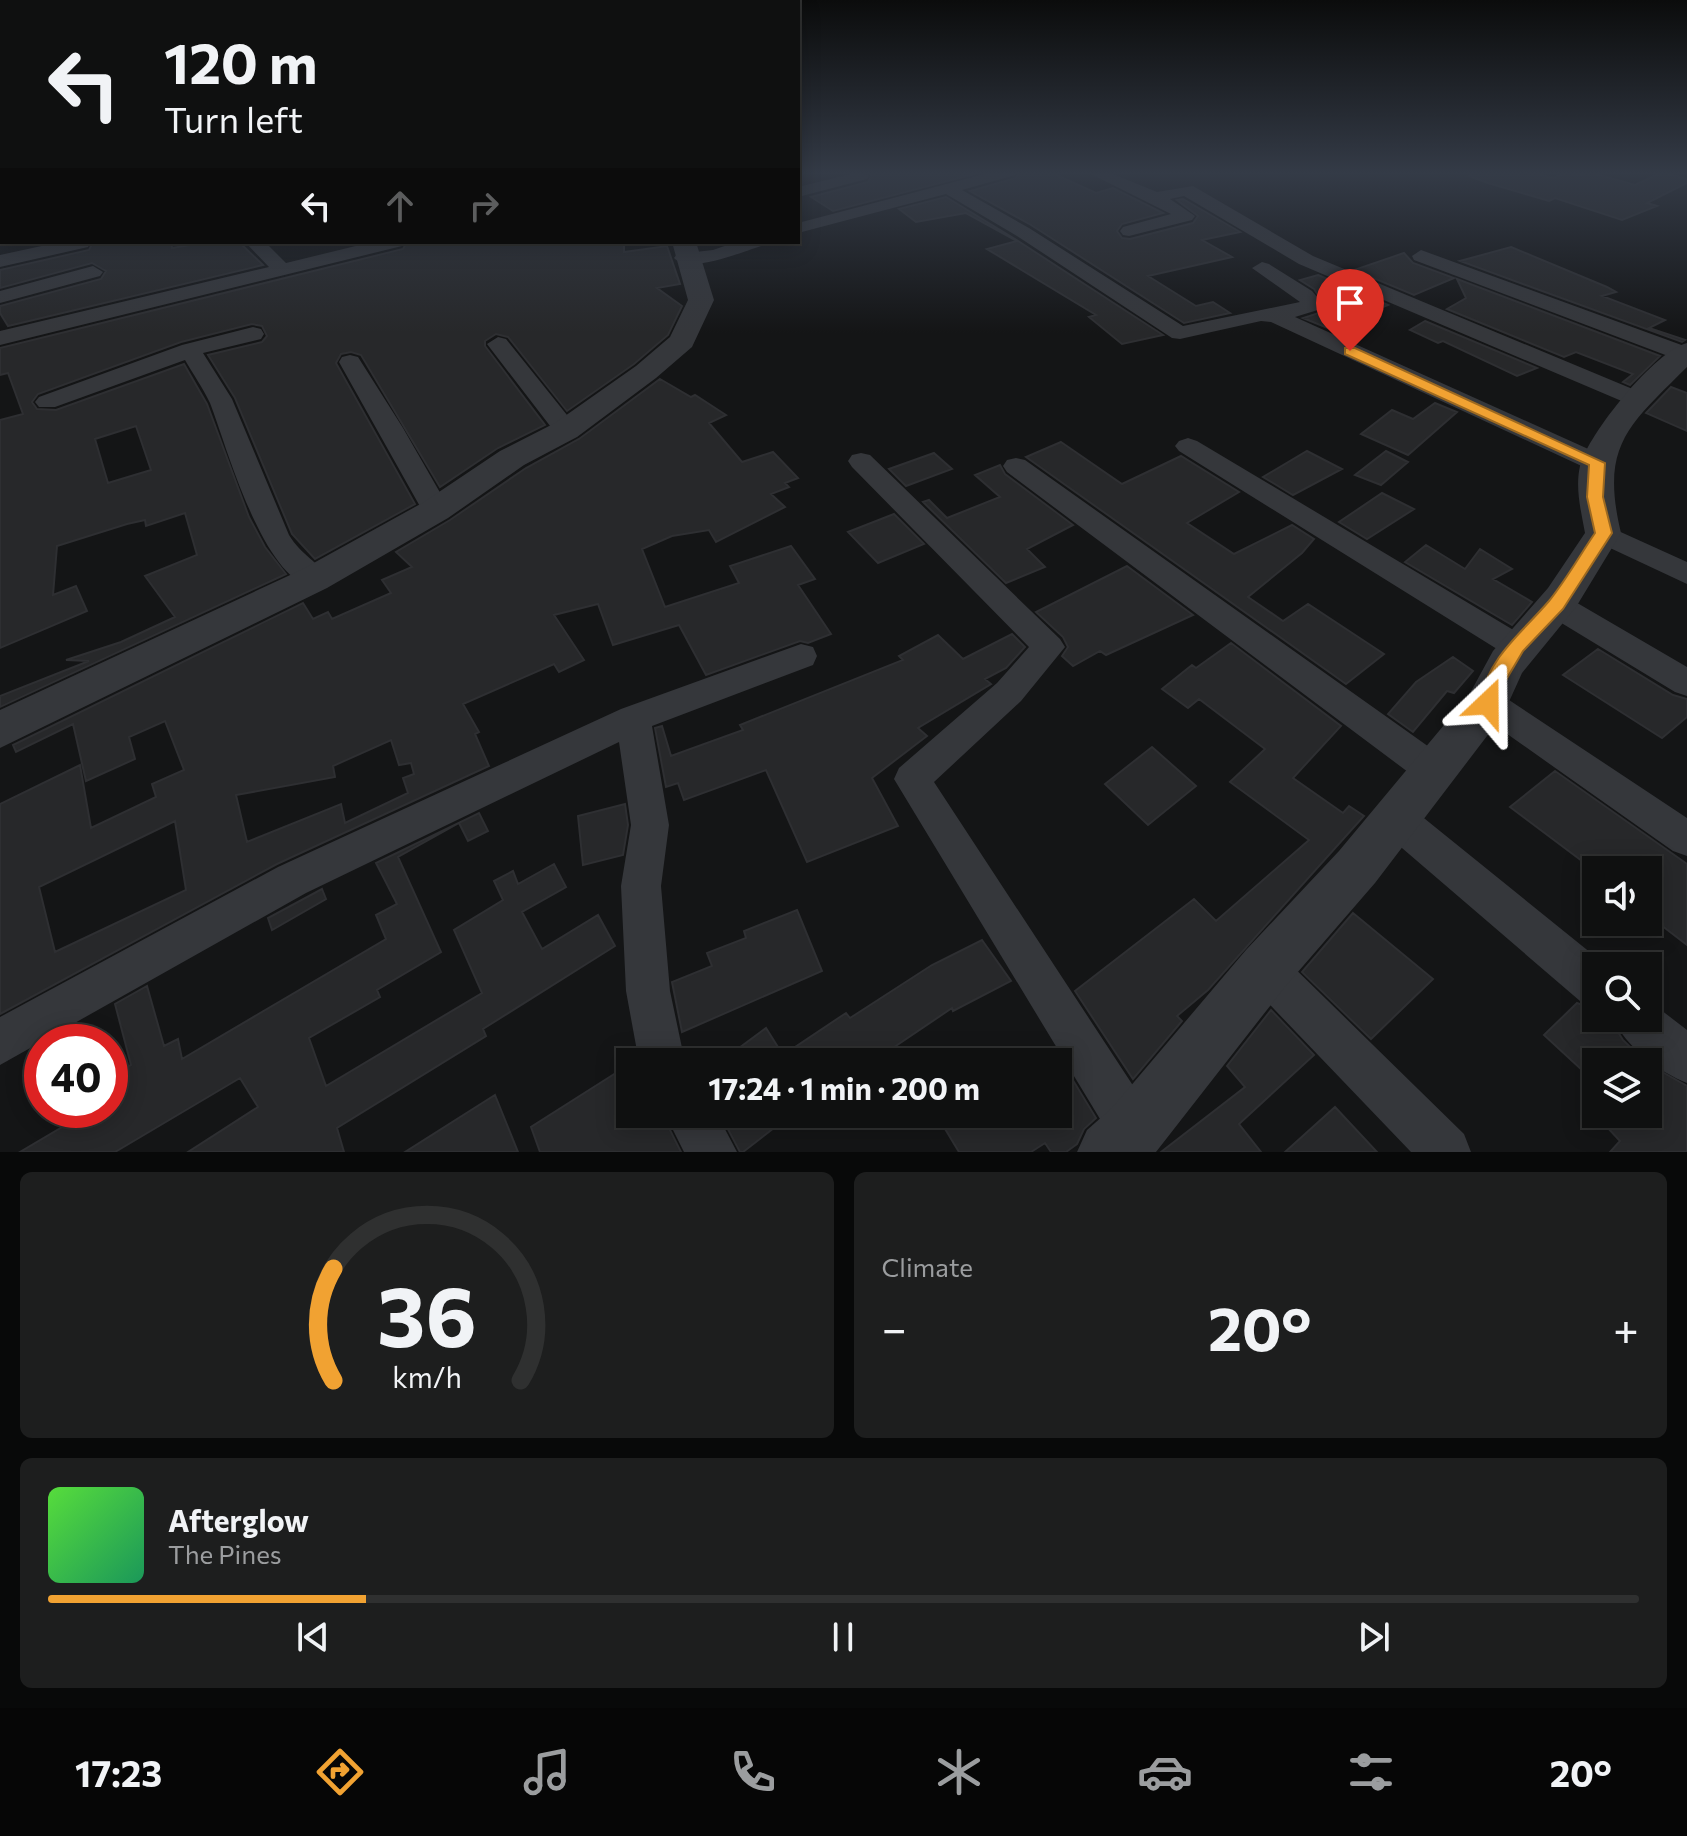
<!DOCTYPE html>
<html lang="en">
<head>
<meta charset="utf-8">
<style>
  :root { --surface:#0f1010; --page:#1d1e1e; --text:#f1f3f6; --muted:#9b9d9f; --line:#2f3030; --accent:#f1a232 }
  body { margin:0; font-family:Commissioner,sans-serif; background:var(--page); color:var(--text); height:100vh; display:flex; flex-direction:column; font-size:30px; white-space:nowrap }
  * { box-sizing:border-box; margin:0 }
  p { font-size:26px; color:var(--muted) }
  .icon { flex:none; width:44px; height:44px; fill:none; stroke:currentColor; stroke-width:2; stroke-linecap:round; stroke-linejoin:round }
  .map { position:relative; height:1152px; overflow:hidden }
  .panel { display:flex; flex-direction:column; gap:20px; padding:20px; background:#080909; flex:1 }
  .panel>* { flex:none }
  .guide { position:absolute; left:0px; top:0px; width:800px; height:244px; box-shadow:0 4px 20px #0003,0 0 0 2px var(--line); background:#0f1010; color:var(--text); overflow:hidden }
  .buttons { position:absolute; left:1582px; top:856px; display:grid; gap:16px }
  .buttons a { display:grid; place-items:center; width:80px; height:80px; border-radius:0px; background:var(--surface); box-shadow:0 4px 20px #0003,0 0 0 2px var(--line); font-size:40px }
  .speed { position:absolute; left:24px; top:1024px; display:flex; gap:16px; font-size:40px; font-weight:700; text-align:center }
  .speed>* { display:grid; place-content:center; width:104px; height:104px; border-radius:50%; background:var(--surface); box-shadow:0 4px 20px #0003,0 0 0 2px var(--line); line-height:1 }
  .speed .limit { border:12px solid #d22; background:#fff; color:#111 }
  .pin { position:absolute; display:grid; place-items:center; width:68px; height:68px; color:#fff; margin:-82px -34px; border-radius:50% 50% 50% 0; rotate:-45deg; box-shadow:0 0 8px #0007 }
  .pin .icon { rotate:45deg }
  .me { position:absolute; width:88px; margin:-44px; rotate:23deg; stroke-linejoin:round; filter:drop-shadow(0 0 6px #0008) }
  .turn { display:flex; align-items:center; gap:28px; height:168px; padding:0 32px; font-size:36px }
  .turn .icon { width:104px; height:104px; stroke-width:2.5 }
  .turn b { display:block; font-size:56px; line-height:68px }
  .lanes { display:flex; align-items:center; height:76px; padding:0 32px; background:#0003; justify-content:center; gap:40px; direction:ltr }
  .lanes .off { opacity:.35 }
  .big { font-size:60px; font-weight:700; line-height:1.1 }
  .panel .widget { flex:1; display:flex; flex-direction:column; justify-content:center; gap:12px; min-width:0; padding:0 28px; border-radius:12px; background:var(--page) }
  .panel .dial { align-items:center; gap:0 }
  .dial svg { height:208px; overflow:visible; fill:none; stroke:var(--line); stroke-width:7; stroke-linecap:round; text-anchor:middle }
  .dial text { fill:var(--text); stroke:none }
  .song { display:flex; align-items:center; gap:24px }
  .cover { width:96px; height:96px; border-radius:12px; background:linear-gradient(135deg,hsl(110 70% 55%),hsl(150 70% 35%)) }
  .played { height:8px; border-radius:4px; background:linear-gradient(90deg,var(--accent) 20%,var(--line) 20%) }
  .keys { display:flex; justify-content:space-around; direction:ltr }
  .heat { display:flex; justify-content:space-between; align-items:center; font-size:44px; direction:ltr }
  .panel .tiles { flex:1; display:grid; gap:20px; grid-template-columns:1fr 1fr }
  .widget:last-child { grid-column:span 2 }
  .trip { position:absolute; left:616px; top:1048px; width:456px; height:80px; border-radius:0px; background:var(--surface); box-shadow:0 4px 20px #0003,0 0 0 2px var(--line); font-weight:700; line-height:80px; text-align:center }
  .tabs { display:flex; height:128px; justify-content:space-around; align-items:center; background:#060606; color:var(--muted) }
  .tabs .icon { width:56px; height:56px }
  .tabs .on { color:var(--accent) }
  .tabs b { font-size:36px; color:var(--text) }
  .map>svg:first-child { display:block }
  .building { fill:#27282a; stroke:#2e2f32; stroke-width:2; fill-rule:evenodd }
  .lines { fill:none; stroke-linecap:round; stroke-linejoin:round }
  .minor { fill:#35373b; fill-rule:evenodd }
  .tertiary { fill:#35373b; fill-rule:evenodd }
  .route { fill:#f1a232; stroke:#9d6920; stroke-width:2 }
</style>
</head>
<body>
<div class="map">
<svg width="1687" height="1152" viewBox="0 0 1687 1152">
  <rect width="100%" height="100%" fill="#141516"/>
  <!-- building -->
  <path class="building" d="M866,172H982L833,211L811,197L868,182L872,175Z
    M1020,172H1050L1096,193L1113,188L1163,213L1122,224L1117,231L1122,238L1130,239L1193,223L1198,216L1177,200L1183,199L1240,232L1202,240L1232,257L1148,276L1196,306L1213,302L1230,313L1184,323L1031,225L970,191L1016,178Z
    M1470,172H1532L1553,178L1567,172L1580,175L1589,172L1635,185L1662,172L1687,179V183L1647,203L1657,206L1622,220L1555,198L1549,201L1488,183L1469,176Z
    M946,197L1015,239L1163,335L1122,344L1089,317L1096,315L987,249L1017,241L966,213L916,222L899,209Z
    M93,242H171L172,248L208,242H239L263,265L8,326L0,313V306L101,279L106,271L92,263L0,288V270L89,250Z
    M407,242H624V252L667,246L680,284L657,288L682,306L668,335L634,364L567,411L508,337L496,334L485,341V346L545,425L498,448L440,487L361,355L351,352L341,354L336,363L415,504L315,559L292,534L235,398L208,355L262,342L267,336L262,326L252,324L181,342L38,394L32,402L37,409L56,410L184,364L207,404L249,517L265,547L286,574L0,707V696L89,661L66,660L121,642L175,617L145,576L197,555L185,513L146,526L145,520L127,524L57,546L53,595L76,586L87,611L0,648V420L23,414L8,373L0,375V348L403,249ZM136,426L151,470L108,483L95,439Z
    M1511,247L1607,287L1616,292L1602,296L1665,320L1649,328L1685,340L1682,342L1460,261Z
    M1404,253L1413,263L1454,278L1414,295L1354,270Z
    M1318,275L1388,305L1330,329L1303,318L1322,312L1326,307L1314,289L1300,280Z
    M1457,279L1660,356L1630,385L1623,382L1633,374L1576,352L1564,357L1447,309L1466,298Z
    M1425,321L1537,368L1517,376L1443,341L1438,343L1410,330Z
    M660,379L691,397L695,395L726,415L709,423L742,462L773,452L798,478L785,483L789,487L771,494L785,507L716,542L709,530L672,536L642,549L665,607L739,583L730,566L791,546L815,579L798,585L831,634L808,643L800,641L706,675L679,625L613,645L598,604L554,615L584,660L559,672L554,664L463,704L479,732L475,734L489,766L277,864L0,1014V804L80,765L91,828L156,797L152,784L184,770L165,721L129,737L135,759L86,781L73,724L16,752L13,745L303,603L313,619L328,612L332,619L391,593L382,580L412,567L396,552L450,520L526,468L579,439ZM391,740L399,765L411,763L414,774L403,778L408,793L345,823L341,804L247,842L236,795L335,777L333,766ZM175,821L186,890L55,952L39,887Z
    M1671,387L1687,393V431L1646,413Z
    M1435,403L1457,412L1408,455L1361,434L1392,410L1413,419Z
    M1061,442L1122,484L1181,456L1239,492L1187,523L1234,554L1292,525L1314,539L1302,553L1248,597L1283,621L1308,604L1384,654L1346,684L1026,457Z
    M1307,451L1342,469L1293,495L1263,477Z
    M1386,451L1408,462L1381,485L1355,475Z
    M934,453L952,469L906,486L889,469Z
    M1000,465L1005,474L1073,525L1027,549L1045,567L1006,583L923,502L929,500L947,518L1000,497L975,475Z
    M1382,493L1414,509L1367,539L1339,522Z
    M894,514L924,544L878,563L848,532Z
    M1426,545L1465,569L1480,549L1512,569L1493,579L1532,602L1512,625L1405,562Z
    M1127,566L1193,615L1106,655L1100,651L1073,666L1062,656L1068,647L1063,637L1036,612Z
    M1012,634L1025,647L1006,668L985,679L991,684L918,728L927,736L872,778L898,826L807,862L766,770L684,800L678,783L666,787L655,728L662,726L671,756L743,730L740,725L903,660L899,656L938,635L963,659Z
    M1231,643L1341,726L1293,778L1343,813L1349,806L1364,816L1208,990L1177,1016L1182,1021L1133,1079L1075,991L1194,899L1216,921L1309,840L1230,782L1265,749L1199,699L1188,708L1162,689L1192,665L1196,668Z
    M1598,649L1673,695L1687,699V717L1662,738L1563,675Z
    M1453,657L1473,671L1454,693L1447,691L1413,732L1388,714L1416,682Z
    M1152,747L1196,786L1148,825L1105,784Z
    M1555,771L1687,864V945L1648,915V870H1594L1510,807Z
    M625,804L628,825L623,855L583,865L578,816Z
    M479,813L488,831L468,841L459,823L398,857L441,952L377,990L380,997L309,1038L326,1086L482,993L454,930L503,900L494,881L513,871L518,884L554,864L566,887L522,912L542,949L598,915L615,946L483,1029L486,1036L337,1128L344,1152H188L258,1107L240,1078L115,1152H20L91,1110H110V1076L131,1065L115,1004L147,986L164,1046L178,1039L182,1059L386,939L376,915L397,904L376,863Z
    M322,889L326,899L272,930L268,918Z
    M797,910L822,971L682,1032L672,982L712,966L707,953L746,938L744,931Z
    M1353,913L1433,979L1371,1039L1302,972Z
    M982,940L1011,981L953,1011L952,1008L872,1062H720L766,1028L783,1055L846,1013L850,1018L932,965Z
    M1577,1003L1596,1010V1018L1610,1019L1623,1040L1646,1062H1596V1083L1544,1035Z
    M1271,1010L1314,1055L1239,1124L1261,1152H1161L1245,1087L1227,1066Z
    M630,1064V1114H662L681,1152H540L531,1127Z
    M1648,1064L1687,1086V1152H1610L1620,1141L1607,1127L1622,1114H1648Z
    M1071,1077L1096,1118L1084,1129L1077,1144L1066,1152H1051L1045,1143L1031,1152H959L936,1114H1058V1086Z
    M495,1095L518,1152H405Z
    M1335,1107L1377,1152H1285Z
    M720,1114H792L743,1152H740Z"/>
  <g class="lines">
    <!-- minor -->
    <path class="minor" d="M859,172L869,176L867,179L798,197V187Z
      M992,172H1017L1015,175L962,190L1029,228L1183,326L1300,302L1252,268L1262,262L1269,264L1312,291L1324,305L1321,309L1295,317L1606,457L1610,463L1606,469H1588L1271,322L1261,321L1180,339L1172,338L1017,236L946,194L798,233V223Z
      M1087,172H1108L1157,192L1193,186L1313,256L1647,395L1651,400L1647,405H1631L1299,264L1184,196L1170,199L1195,216L1192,220L1129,236L1123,235L1120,231L1123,227L1171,214Z
      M60,242L90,243L88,247L0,267V255Z
      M245,242H265L286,263L372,242H404L402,246L0,345V331L269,267Z
      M736,242H763L761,246C742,252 690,274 674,258L677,254L713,250Z
      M1421,250L1687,347V360L1676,359L1414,260L1412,256Z
      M93,266L103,272L100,276L0,303V291Z
      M253,327L261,329L264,334L261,339L203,353L232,399L289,535C301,555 319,562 329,579L325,586C268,602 226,443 210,403C203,388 193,374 185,360L55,407H39L35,402L39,397L182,345Z
      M498,337L506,339L575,425L578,430L575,435H557L487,344Z
      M350,355L358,357L403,428L450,510L446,516L436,519L426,516L422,510L339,362L342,357Z
      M1188,438L1197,441L1527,638L1532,646L1527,654L1516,658L1505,654L1179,451L1175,446L1179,441Z
      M861,453L870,455L1060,639L1065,647L1021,701L934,782L1151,1113L1159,1130L1151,1147L1140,1152L1117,1147L894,779L899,768L997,683L1029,647L852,467L848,461L852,455Z
      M1016,458L1025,460L1446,759L1451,770L1446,781L1433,785L1420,781L1007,472L1003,466L1007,460Z
      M1603,524L1687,562V584L1593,540L1589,533L1593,526Z
      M1556,594L1567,597L1687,667V696L1675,692L1545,613L1541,605L1545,597Z
      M801,644L813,647L817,656L813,665L652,726L669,825L661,886L670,991L685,1062H639L626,991L621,886L631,825L619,742L306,893L0,1065V1017L278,867L621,709Z
      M1488,690L1500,694L1687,818V856L1673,851L1476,712L1471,703L1476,694Z
      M1395,801L1409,806L1607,966H1596V1007L1580,1001L1381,830L1376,818L1381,806Z
      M1265,947L1280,954L1464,1134L1471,1152H1411L1250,984L1243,969L1250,954Z
      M1648,1000L1687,1030V1083C1659,1072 1625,1046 1613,1018H1648Z
      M665,1114H717L737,1152H684Z"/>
    <!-- tertiary -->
    <path class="tertiary" d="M672,242H696L714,300L692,347L656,378L577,437L524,465L448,518L327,588L0,748V710L301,570L424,502L500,451L555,423L636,366L670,337L688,300Z
      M1687,343V367C1628,426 1600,445 1621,533L1576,607L1522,673L1503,715L1375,883L1284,988L1156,1152H1077L1087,1130L1112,1108L1246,950L1339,851L1469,695L1493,651L1548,588L1585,533C1581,511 1575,488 1580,466C1588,434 1656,350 1687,343Z"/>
  </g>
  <!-- sky -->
  <linearGradient id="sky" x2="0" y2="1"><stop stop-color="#0b0c0c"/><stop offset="0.52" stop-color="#343b47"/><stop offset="1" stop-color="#343b47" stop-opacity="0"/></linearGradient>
  <rect width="1687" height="333" fill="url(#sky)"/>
  <!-- route -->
  <path class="route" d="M1345,348H1355L1605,463L1603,497L1612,533L1563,609L1523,651L1503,685L1496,708H1481L1478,703C1492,653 1518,637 1549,601C1566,580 1580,555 1595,533L1587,497L1589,465L1345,354Z"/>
</svg>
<div class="buttons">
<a><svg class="icon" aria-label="sound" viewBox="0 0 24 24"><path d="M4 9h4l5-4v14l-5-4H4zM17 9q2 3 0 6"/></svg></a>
<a><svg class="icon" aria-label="search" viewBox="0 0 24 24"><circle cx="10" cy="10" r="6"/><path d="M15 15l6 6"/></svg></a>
<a><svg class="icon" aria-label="layers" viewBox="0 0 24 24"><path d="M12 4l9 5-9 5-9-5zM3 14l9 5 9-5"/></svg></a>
</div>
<div class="speed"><div class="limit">40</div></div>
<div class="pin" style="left:1350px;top:351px;background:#d93025"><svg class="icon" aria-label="arrive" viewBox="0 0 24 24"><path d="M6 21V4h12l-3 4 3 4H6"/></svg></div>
<svg class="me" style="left:1488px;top:703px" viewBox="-20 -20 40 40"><path d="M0-17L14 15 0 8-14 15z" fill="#f1a232" stroke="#fff" stroke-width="4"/></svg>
<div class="trip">17:24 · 1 min · 200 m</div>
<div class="guide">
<div class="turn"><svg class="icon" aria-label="left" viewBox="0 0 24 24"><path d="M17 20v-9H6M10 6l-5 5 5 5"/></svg><div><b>120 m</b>Turn left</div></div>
<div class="lanes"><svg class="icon" aria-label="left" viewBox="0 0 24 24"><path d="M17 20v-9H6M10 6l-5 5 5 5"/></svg><svg class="icon off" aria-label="ahead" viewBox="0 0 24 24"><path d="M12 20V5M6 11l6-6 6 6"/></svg><svg class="icon off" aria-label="right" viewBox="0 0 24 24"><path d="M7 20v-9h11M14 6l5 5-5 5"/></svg></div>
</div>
</div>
<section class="panel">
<div class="tiles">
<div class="widget dial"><svg viewBox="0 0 100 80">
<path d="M14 69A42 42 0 1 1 86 69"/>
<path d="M14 69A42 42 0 0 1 14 26" stroke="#f1a232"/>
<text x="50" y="56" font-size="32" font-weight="700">36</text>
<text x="50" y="72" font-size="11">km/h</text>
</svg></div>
<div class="widget"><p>Climate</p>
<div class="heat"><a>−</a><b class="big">20°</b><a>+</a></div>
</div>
<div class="widget">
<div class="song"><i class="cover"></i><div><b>Afterglow</b><p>The Pines</p></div></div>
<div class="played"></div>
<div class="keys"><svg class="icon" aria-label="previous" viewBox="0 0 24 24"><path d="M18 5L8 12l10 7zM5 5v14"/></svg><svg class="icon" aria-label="pause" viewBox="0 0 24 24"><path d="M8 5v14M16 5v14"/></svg><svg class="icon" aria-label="next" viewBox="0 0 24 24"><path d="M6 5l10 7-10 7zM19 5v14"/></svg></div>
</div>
</div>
</section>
<nav class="tabs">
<b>17:23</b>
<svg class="icon on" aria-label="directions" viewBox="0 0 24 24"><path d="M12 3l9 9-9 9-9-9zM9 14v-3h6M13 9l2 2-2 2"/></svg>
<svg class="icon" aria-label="music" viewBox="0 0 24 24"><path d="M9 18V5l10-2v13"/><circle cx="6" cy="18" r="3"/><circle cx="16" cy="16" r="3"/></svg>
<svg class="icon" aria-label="phone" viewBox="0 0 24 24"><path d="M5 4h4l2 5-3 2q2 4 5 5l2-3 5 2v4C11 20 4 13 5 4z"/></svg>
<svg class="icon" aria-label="climate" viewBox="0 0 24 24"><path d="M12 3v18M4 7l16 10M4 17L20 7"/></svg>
<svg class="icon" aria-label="car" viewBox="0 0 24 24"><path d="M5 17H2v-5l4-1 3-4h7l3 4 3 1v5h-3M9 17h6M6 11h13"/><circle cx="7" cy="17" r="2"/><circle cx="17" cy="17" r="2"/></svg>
<svg class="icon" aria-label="filters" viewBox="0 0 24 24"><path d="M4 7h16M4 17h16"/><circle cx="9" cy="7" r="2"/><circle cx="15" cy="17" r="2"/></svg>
<b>20°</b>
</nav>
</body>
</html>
